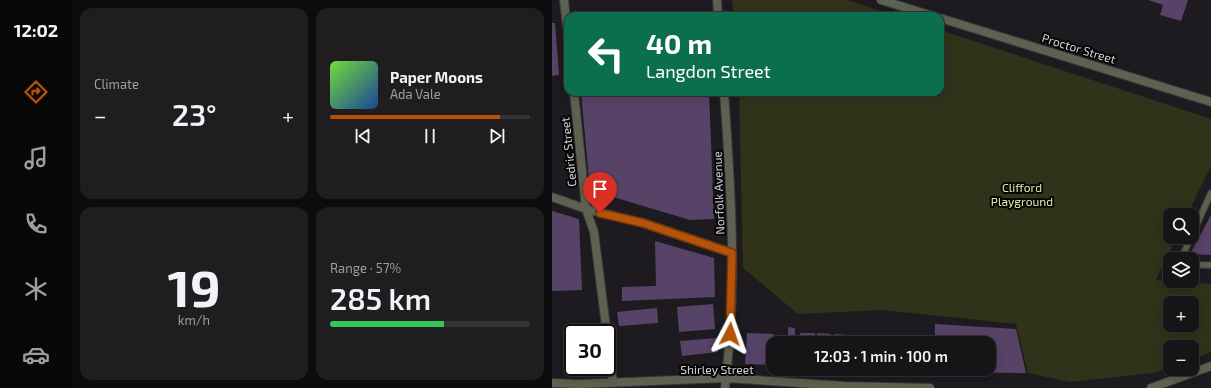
<!DOCTYPE html>
<html lang="en">
<head>
<meta charset="utf-8">
<style>
  :root { --surface:#161417; --page:#1f1d20; --text:#f1f3f6; --muted:#9e9ea1; --line:#353336; --accent:#b45309 }
  body { margin:0; font-family:"Exo 2",sans-serif; background:var(--page); color:var(--text); height:100vh; display:flex; flex-direction:column; font-size:15px; white-space:nowrap }
  * { box-sizing:border-box; margin:0 }
  p { font-size:13px; color:var(--muted) }
  .icon { flex:none; width:22px; height:22px; fill:none; stroke:currentColor; stroke-width:2; stroke-linecap:round; stroke-linejoin:round }
  .map { position:relative; flex:1; overflow:hidden }
  .sheet { display:flex; flex-direction:column; gap:8px; padding:8px; background:#0c0b0d; width:480px }
  .sheet>* { flex:none }
  .banner { position:absolute; left:12px; top:12px; width:380px; height:84px; border-radius:12px; box-shadow:0 2px 10px #0003,0 0 0 1px var(--line); background:#0b6e4f; color:#fff; overflow:hidden }
  .tools { position:absolute; left:611px; top:208px; display:grid; gap:8px }
  .tools a { display:grid; place-items:center; width:36px; height:36px; border-radius:8px; background:var(--surface); box-shadow:0 2px 10px #0003,0 0 0 1px var(--line); font-size:20px }
  .speed { position:absolute; left:12px; top:324px; display:flex; gap:8px; font-size:20px; font-weight:700; text-align:center }
  .speed>* { display:grid; place-content:center; width:52px; height:52px; border-radius:50%; background:var(--surface); box-shadow:0 2px 10px #0003,0 0 0 1px var(--line); line-height:1 }
  .speed .limit { border:2px solid #111; border-radius:6px; background:#fff; color:#111 }
  .pin { position:absolute; display:grid; place-items:center; width:34px; height:34px; color:#fff; margin:-41px -17px; border-radius:50% 50% 50% 0; rotate:-45deg; box-shadow:0 0 4px #0007 }
  .pin .icon { rotate:45deg }
  .me { position:absolute; width:44px; margin:-22px; rotate:4deg; stroke-linejoin:round; filter:drop-shadow(0 0 3px #0008) }
  .turn { display:flex; align-items:center; gap:14px; height:84px; padding:0 16px; font-size:18px }
  .turn .icon { width:52px; height:52px; stroke-width:2.5 }
  .turn b { display:block; font-size:28px; line-height:34px }
  .big { font-size:30px; font-weight:600; line-height:1.1 }
  .sheet .widget { flex:1; display:flex; flex-direction:column; justify-content:center; gap:6px; min-width:0; padding:0 14px; border-radius:12px; background:var(--page) }
  .sheet .dial { align-items:center; gap:0 }
  .dial b { font-size:52px; line-height:1 }
  .song { display:flex; align-items:center; gap:12px }
  .cover { width:48px; height:48px; border-radius:6px; background:linear-gradient(135deg,hsl(100 70% 55%),hsl(220 70% 35%)) }
  .played { height:4px; border-radius:2px; background:linear-gradient(90deg,var(--accent) 85%,var(--line) 85%) }
  .keys { display:flex; justify-content:space-around; direction:ltr }
  .heat { display:flex; justify-content:space-between; align-items:center; font-size:22px; direction:ltr }
  .charge { height:6px; border-radius:3px; background:linear-gradient(90deg,#34c759 57%,var(--line) 0) }
  .sheet .tiles { flex:1; display:grid; gap:8px; grid-template-columns:repeat(2,1fr) }
  .trip { position:absolute; left:214px; top:336px; width:230px; height:40px; border-radius:12px; background:var(--surface); box-shadow:0 2px 10px #0003,0 0 0 1px var(--line); font-weight:600; line-height:40px; text-align:center }
  main { display:flex; flex:1; min-height:0 }
  .tabs { display:flex; flex-direction:column; width:72px; justify-content:space-around; align-items:center; background:#090809; color:var(--muted) }
  .tabs .icon { width:28px; height:28px }
  .tabs .selected { color:var(--accent) }
  .tabs b { font-size:18px; color:var(--text) }
  .map>svg:first-child { display:block }
  .green { fill:#30331a; fill-rule:evenodd }
  .building { fill:#584368 }
  .lines { fill:none; stroke-linecap:round; stroke-linejoin:round }
  .lane-casing { stroke:#363538; stroke-width:8 }
  .street-casing { stroke:#363538; stroke-width:10 }
  .lane { stroke:#5c624f; stroke-width:5.5 }
  .street { stroke:#5c624f; stroke-width:8 }
  .route-casing { stroke:#753606; stroke-width:10 }
  .route { stroke:#b45309; stroke-width:7 }
  .labels { text-anchor:middle; dominant-baseline:central; stroke-width:4; stroke-linejoin:round; paint-order:stroke }
  .street-label { font-size:12px; fill:#d3d2d5; stroke:#070607 }
  .park-label { font-size:12px; fill:#e1eca2; stroke:#070607 }
</style>
</head>
<body>
<main>
<nav class="tabs">
<b>12:02</b>
<svg class="icon selected" aria-label="directions" viewBox="0 0 24 24"><path d="M12 3l9 9-9 9-9-9zM9 14v-3h6M13 9l2 2-2 2"/></svg>
<svg class="icon" aria-label="music" viewBox="0 0 24 24"><path d="M9 18V5l10-2v13"/><circle cx="6" cy="18" r="3"/><circle cx="16" cy="16" r="3"/></svg>
<svg class="icon" aria-label="phone" viewBox="0 0 24 24"><path d="M5 4h4l2 5-3 2q2 4 5 5l2-3 5 2v4C11 20 4 13 5 4z"/></svg>
<svg class="icon" aria-label="climate" viewBox="0 0 24 24"><path d="M12 3v18M4 7l16 10M4 17L20 7"/></svg>
<svg class="icon" aria-label="car" viewBox="0 0 24 24"><path d="M5 17H2v-5l4-1 3-4h7l3 4 3 1v5h-3M9 17h6M6 11h13"/><circle cx="7" cy="17" r="2"/><circle cx="17" cy="17" r="2"/></svg>
</nav>
<section class="sheet">
<div class="tiles">
<div class="widget"><p>Climate</p>
<div class="heat"><a>−</a><b class="big">23°</b><a>+</a></div>
</div>
<div class="widget">
<div class="song"><i class="cover"></i><div><b>Paper Moons</b><p>Ada Vale</p></div></div>
<div class="played"></div>
<div class="keys"><svg class="icon" aria-label="previous" viewBox="0 0 24 24"><path d="M18 5L8 12l10 7zM5 5v14"/></svg><svg class="icon" aria-label="pause" viewBox="0 0 24 24"><path d="M8 5v14M16 5v14"/></svg><svg class="icon" aria-label="next" viewBox="0 0 24 24"><path d="M6 5l10 7-10 7zM19 5v14"/></svg></div>
</div>
<div class="widget dial"><b>19</b><p>km/h</p></div>
<div class="widget"><p>Range · 57%</p><b class="big">285 km</b><div class="charge"></div></div>
</div>
</section>
<div class="map">
<svg width="659" height="388" viewBox="0 0 659 388">
  <rect width="100%" height="100%" fill="#1d1b1f"/>
  <!-- green -->
  <path class="green" d="M180,0H295L344,16H182Z
    M388,30L659,119V166L635,215H618V237H625L604,280L659,284V352L640,359V347H618V367L602,373L518,382L476,373L464,324L331,310L246,314L191,268L187,92H388ZM618,303H640V325H618Z"/>
  <!-- building -->
  <path class="building" d="M596,0H636L629,21L608,15L611,5Z
    M0,23H3L7,75L0,76Z
    M29,92H157L162,219L138,220L38,190Z
    M0,211L27,219L30,290L0,291Z
    M659,215V255L638,254Z
    M103,241L162,258L163,297L70,301V287L104,286Z
    M161,304L163,329L127,332L125,307Z
    M105,308L106,323L67,326L65,312Z
    M383,324L464,329L474,373L382,372L383,369H437V343H383Z
    M236,327L243,328V337L236,336Z
    M195,333L222,334L221,365L193,364Z
    M248,333H263L262,343H248Z
    M265,333L279,334V343H265Z
    M283,334L297,335V343H283Z
    M302,335L316,336V343H301Z
    M165,338L166,352L130,356L128,341Z"/>
  <g class="lines">
    <defs>
      <path id="lane" d="M640,235L659,193
        M629,259L639,237
        M640,265H659"/>
      <path id="street" d="M12,0L16,38
        M165,0L166,16
        M329,0L381,16
        M388,18L659,102
        M22,92L34,209L42,232L61,382
        M172,92C176,146 180,200 180,254C181,299 178,343 173,388
        M0,197L34,209L91,223L180,253
        M0,383L27,384L174,378L293,386L378,388
        M599,388L659,366"/>
    </defs>
    <!-- lane casing -->
    <use href="#lane" class="lane-casing"/>
    <!-- street casing -->
    <use href="#street" class="street-casing"/>
    <!-- lane -->
    <use href="#lane" class="lane"/>
    <!-- street -->
    <use href="#street" class="street"/>
  </g>
  <g class="lines">
    <defs>
      <path id="route" d="M48,213L91,223L180,253L178,334"/>
    </defs>
    <!-- route casing -->
    <use href="#route" class="route-casing"/>
    <!-- route -->
    <use href="#route" class="route"/>
  </g>
  <g class="labels">
    <!-- street labels -->
    <g class="street-label">
      <text transform="translate(527 48) rotate(17)">Proctor Street</text>
      <text transform="translate(16 152) rotate(-96)">Cedric Street</text>
      <text transform="translate(166 193) rotate(-92)">Norfolk Avenue</text>
      <text x="165" y="369">Shirley Street</text>
    </g>
    <!-- park labels -->
    <g class="park-label">
      <text x="470" y="187">Clifford<tspan x="470" dy="14">Playground</tspan></text>
    </g>
  </g>
</svg>
<div class="tools">
<a><svg class="icon" aria-label="search" viewBox="0 0 24 24"><circle cx="10" cy="10" r="6"/><path d="M15 15l6 6"/></svg></a>
<a><svg class="icon" aria-label="layers" viewBox="0 0 24 24"><path d="M12 4l9 5-9 5-9-5zM3 14l9 5 9-5"/></svg></a>
<a>+</a>
<a>−</a>
</div>
<div class="speed"><div class="limit">30</div></div>
<div class="pin" style="left:48px;top:213px;background:#d93025"><svg class="icon" aria-label="arrive" viewBox="0 0 24 24"><path d="M6 21V4h12l-3 4 3 4H6"/></svg></div>
<svg class="me" style="left:178px;top:334px" viewBox="-20 -20 40 40"><path d="M0-17L14 15 0 8-14 15z" fill="#b45309" stroke="#fff" stroke-width="4"/></svg>
<div class="trip">12:03 · 1 min · 100 m</div>
<div class="banner">
<div class="turn"><svg class="icon" aria-label="left" viewBox="0 0 24 24"><path d="M17 20v-9H6M10 6l-5 5 5 5"/></svg><div><b>40 m</b>Langdon Street</div></div>
</div>
</div>
</main>
</body>
</html>
